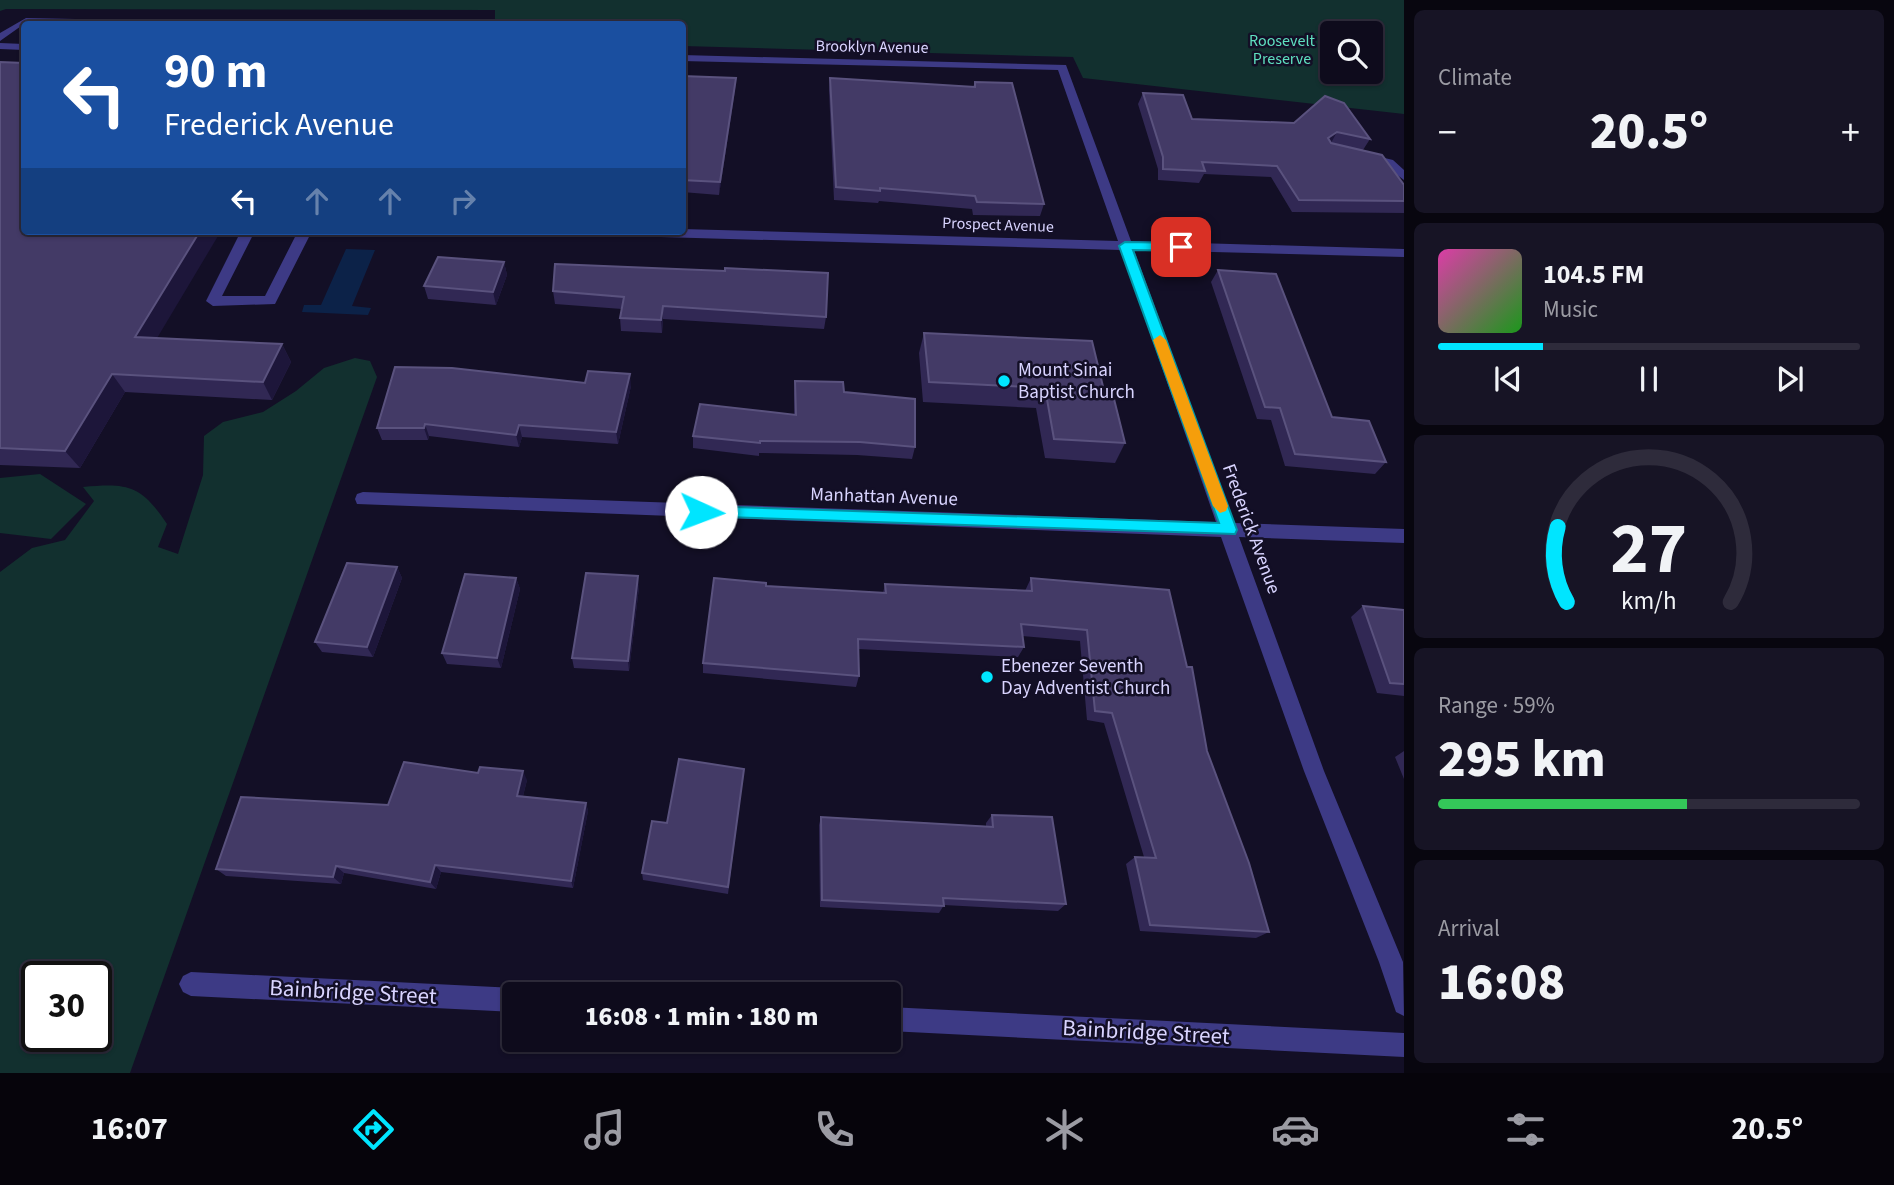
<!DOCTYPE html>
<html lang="en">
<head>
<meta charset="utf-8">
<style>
  :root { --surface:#0e0b1c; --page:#171425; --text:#f1f3f6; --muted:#9b9ba3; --line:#2e2b3b; --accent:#00e5ff }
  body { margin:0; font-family:"Source Sans 3",sans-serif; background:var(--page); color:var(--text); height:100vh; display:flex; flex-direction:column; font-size:26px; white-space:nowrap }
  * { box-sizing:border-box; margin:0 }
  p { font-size:23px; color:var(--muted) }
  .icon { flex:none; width:38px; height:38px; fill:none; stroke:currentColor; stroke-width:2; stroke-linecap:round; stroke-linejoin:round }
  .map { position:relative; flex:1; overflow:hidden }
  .panel { display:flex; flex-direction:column; gap:10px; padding:10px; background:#08060f; width:490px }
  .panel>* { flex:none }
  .hud { position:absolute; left:21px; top:21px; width:665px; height:214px; border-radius:7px; box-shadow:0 2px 5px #0004,0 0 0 2px var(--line); background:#1a4fa0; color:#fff; overflow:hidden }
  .tools { position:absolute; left:1320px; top:21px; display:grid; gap:14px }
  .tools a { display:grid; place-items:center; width:63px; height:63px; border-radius:7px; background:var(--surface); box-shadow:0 2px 5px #0004,0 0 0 2px var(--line); font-size:35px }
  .speed { position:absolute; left:21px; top:961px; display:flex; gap:14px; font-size:35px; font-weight:700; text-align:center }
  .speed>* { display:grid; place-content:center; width:91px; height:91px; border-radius:50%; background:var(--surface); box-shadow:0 2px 5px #0004,0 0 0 2px var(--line); line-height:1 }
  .speed .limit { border:4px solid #111; border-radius:10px; background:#fff; color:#111 }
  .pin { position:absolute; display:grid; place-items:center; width:60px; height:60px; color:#fff; margin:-30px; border-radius:14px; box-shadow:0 4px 10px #0006 }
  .me { position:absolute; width:77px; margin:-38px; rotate:92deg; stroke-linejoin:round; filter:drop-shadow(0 0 5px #0008) }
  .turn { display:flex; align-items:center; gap:24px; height:147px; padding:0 28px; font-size:32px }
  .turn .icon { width:91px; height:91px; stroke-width:2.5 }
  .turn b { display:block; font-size:49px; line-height:60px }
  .lanes { display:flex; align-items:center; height:66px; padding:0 28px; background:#0003; justify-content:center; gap:35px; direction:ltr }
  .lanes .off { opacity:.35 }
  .big { font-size:52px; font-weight:800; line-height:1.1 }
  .panel .widget { flex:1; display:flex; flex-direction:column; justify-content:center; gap:10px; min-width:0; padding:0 24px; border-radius:10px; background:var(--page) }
  .panel .dial { align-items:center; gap:0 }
  .dial svg { height:182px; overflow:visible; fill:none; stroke:var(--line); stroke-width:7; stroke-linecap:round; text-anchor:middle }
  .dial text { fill:var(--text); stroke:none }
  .song { display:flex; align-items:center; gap:21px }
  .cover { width:84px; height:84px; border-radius:10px; background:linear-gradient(135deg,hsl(320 70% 55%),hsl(120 70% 35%)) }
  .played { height:7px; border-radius:4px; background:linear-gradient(90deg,var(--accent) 25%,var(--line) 25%) }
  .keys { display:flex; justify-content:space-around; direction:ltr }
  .heat { display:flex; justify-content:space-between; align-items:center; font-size:38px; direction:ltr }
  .charge { height:10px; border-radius:5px; background:linear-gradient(90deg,#34c759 59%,var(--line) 0) }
  .trip { position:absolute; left:502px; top:982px; width:399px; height:70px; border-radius:7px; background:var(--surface); box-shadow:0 2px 5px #0004,0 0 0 2px var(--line); font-weight:800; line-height:70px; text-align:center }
  .tab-bar { display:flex; height:112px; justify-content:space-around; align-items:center; background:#06040b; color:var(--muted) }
  .tab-bar .icon { width:49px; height:49px }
  .tab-bar .selected { color:var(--accent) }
  .tab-bar b { font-size:32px; color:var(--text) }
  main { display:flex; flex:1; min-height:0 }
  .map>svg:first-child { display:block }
  .green { fill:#12302f; fill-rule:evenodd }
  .water { fill:#0c2248 }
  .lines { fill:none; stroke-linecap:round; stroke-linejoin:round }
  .service { fill:#3d3a85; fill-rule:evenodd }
  .minor { fill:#3d3a85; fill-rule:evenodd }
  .wall { fill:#312854 }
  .shaded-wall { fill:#1d163a }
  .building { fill:#433a66; stroke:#5a527e; stroke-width:2 }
  .route { fill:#00e5ff; stroke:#0095a6; stroke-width:2 }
  .slow { fill:#f59e0b }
  .poi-dot { fill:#00e5ff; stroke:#130f26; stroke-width:2.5 }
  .labels { text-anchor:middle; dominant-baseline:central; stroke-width:5; stroke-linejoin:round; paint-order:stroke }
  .far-park-label { font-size:16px; fill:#5fe0c0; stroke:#130f26 }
  .far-street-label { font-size:16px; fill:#d9d4ff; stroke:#130f26 }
  .poi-label { font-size:19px; fill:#d9d4ff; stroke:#130f26; text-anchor:start }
  .street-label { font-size:19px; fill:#d9d4ff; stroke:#130f26 }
  .near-street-label { font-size:23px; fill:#d9d4ff; stroke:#130f26 }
</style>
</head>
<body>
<main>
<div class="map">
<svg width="1404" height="1073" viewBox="0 0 1404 1073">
  <rect width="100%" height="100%" fill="#130f26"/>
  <!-- green -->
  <path class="green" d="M0,0H1404V114L1083,78L1073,57L683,46L682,24H495V10L6,9L0,11ZM1332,33H1370V72H1332Z
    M355,358L370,361L377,377L130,1073H0V572L32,548L65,540L94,501L83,487C128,483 141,485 167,524L158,547L178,554L203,475L204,436L223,422L263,412L296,391L324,368ZM37,976H96V1036H37Z
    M40,474L86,504L51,539L0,533V478Z"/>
  <!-- water -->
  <path class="water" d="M346,249L375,250L352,306L371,308L368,315L302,312L304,305H321Z"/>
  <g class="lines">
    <!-- service -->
    <path class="service" d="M26,18L175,21L180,24H24L0,41V33Z
      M0,43L24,44V50L0,49Z
      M1364,153L1393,160L1404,170V180L1385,166L1360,160L1358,157Z
      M241,231H255L222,296H265L298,231H312L275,304L213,306L206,301Z"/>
    <!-- minor -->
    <path class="minor" d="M682,55L1066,65L1131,241L1404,249V257L1134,250L1234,523L1404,529V543L1239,537L1324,771L1403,962L1404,1016L1396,1012L1379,962L1304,771L1221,537L357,504L355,499L357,494L363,492L1216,522L1121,250L592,235L585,231L682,229L1118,241L1058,70L682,61Z
      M191,972L514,988L523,994H514V1012L191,996L183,992L179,984L183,976Z
      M889,1007L1404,1033V1057L889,1031Z"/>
  </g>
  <!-- wall -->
  <path class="wall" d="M0,62L157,338L282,344L291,362L272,400L125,392L80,468L0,465Z
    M682,76L736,78L735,90L719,195L682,192Z
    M830,78L973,87L975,82L1044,204L1040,216L973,215L972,209L879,201L878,203L834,200L829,90Z
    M1143,93L1192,119L1294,123L1370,139L1363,150L1404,185V213L1292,212L1271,177L1204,174L1199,183L1158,180V169L1138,104Z
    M504,262L507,275L496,305L428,299L424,286Z
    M555,264L826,317L824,329L663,319L662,333L621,331L620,318L622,309L555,304L553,291Z
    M1218,270L1332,417L1386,462L1375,474L1285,466L1271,420L1257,419L1211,282Z
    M924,333L1106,399L1125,443L1115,463L1045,458L1036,408L923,402L919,353Z
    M795,381L844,392L915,447L912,459L857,455L759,453V456L693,448V436L794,415V394Z
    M585,383L631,386L618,444L522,437L519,447L429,436L428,440H382L377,428Z
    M397,567L402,578L373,657L322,652L315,642Z
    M516,578L520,589L501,668L447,664L442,653Z
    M1031,578L1169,590L1207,751L1269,932L1256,938L1140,931L1126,864L1135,857H1144L1104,723L1087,720L1080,641L1022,636L1024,647L1018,657L858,649L859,676L856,687L703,673V663L766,586L883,593L885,584L1025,591Z
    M639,587L629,671L574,668L572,658Z
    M1363,606L1404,610V696L1377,693L1351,617Z
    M1404,751V779L1395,757Z
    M744,769L728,894L643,880L642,873L667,823Z
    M478,773L527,780L523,796L586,803L588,811L573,888L441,872L436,889L344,873L341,884L226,876L216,869L388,805Z
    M992,815L1066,904L1058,911L944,905L939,913L820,907L819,825L821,817L986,826V823Z"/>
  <!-- shaded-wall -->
  <path class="shaded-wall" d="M736,78L735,90L719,195L720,182Z
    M1337,132L1331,143L1328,138Z
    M200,231H221L147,355L135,337Z
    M504,262L507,275L496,305L493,292Z
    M663,306V319L662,333L661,320Z
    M282,344L291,362L272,400L263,382Z
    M112,374L125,392L80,468L65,451Z
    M630,374L631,386L618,444L616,432Z
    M425,424L429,436L428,440L424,428Z
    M519,425L522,437L519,447L516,435Z
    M397,567L402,578L373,657L367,647Z
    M638,576L639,587L629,671L628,661Z
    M516,578L520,589L501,668L497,658Z
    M523,771L527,780L521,804L517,796Z
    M586,803L588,811L573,888L571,881Z
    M435,865L441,872L436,889L430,882Z
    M336,866L344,873L341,884L333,877Z"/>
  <!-- building -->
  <path class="building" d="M0,62L24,63V231H200L135,337L282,344L263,382L112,374L65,451L0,448Z
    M682,76L736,78L720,182L682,180Z
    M830,78L975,87V82L1012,83L1044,204L977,202L975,196L880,188V191L836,187Z
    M1143,93L1183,95L1192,119L1294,123L1325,96L1344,103L1370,139L1337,132L1328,138L1331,143L1382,155L1404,185V201L1299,200L1277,166L1202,162L1205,171L1163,169V157Z
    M438,257L504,262L493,292L424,286Z
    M555,264L725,271V268L828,273L826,317L663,306L661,320L620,318L624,297L553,291Z
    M1218,270L1276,274L1332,417L1369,421L1386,462L1295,454L1280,408L1265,407Z
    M924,333L1092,341L1106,399H1114L1125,443L1054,439L1045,388L929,382Z
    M395,367L452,368L585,383L588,371L630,374L616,432L519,425L516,435L425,424L424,428H377Z
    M795,381L843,382L844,392L915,399V447L860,442L760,441V443L693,436L700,404L796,415Z
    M347,563L397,567L367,647L315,642Z
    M586,573L638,576L628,661L572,658Z
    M465,574L516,578L497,658L442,653Z
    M714,578L766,583V586L886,593L885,584L1032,591L1031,578L1169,590L1187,667H1192L1207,751L1249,863L1269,932L1150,925L1135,857L1156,858L1112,713L1095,711L1087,630L1021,624L1024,647L858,639L859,676L703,663Z
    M1363,606L1404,610V684L1390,683Z
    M679,759L744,769L728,887L642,873L652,821L667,823Z
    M404,762L478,773L480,767L523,771L517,796L586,803L571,881L435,865L430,882L336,866L333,877L216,869L241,797L388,805Z
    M992,815L1052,817L1066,904L943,898L944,906L822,900L821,817L993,827Z"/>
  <!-- route -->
  <path class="route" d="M1125,242L1181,243L1187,247L1181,251L1133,250L1237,530L1235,534L695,516L693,512L701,506L1219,523L1119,246Z"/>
  <!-- slow -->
  <path class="slow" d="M1160,335L1166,340L1228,506L1226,511L1220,513L1213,506L1153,340Z"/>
  <!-- markers -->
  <g class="poi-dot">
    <circle cx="1004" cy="381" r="7"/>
    <circle cx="987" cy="677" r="7"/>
  </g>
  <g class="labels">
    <!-- far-park labels -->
    <g class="far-park-label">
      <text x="1282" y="41">Roosevelt<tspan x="1282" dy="18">Preserve</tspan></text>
    </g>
    <!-- far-street labels -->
    <g class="far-street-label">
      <text transform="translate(872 47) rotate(1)">Brooklyn Avenue</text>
      <text transform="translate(998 225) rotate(2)">Prospect Avenue</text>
    </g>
    <!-- poi labels -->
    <g class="poi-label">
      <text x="1018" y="370">Mount Sinai<tspan x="1018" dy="22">Baptist Church</tspan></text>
      <text x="1001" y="666">Ebenezer Seventh<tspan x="1001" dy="22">Day Adventist Church</tspan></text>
    </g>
    <!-- street labels -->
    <g class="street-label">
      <text transform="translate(884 497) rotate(2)">Manhattan Avenue</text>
      <text transform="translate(1251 529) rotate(70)">Frederick Avenue</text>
    </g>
    <!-- near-street labels -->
    <g class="near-street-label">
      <text transform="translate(353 992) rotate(3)">Bainbridge Street</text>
      <text transform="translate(1146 1032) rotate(3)">Bainbridge Street</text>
    </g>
  </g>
</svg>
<div class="tools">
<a><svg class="icon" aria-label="search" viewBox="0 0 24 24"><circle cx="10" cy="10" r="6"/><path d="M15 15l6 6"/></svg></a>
</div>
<div class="speed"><div class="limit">30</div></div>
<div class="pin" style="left:1181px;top:247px;background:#d93025"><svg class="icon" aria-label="arrive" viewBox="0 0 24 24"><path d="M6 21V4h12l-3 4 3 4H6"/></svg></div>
<svg class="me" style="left:701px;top:512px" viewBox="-20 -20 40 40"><circle r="19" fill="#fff"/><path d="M0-13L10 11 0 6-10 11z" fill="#00e5ff"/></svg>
<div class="trip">16:08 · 1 min · 180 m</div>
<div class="hud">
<div class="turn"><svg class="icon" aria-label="left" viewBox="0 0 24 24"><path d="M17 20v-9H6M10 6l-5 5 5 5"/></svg><div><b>90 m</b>Frederick Avenue</div></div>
<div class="lanes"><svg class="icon" aria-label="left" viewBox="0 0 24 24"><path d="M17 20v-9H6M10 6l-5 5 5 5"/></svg><svg class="icon off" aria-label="ahead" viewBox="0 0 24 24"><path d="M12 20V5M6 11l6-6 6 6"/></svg><svg class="icon off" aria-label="ahead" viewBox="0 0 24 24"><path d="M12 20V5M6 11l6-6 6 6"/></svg><svg class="icon off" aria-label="right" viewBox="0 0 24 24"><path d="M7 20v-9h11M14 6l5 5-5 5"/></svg></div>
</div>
</div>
<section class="panel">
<div class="widget"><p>Climate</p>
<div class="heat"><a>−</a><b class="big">20.5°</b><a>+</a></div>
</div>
<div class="widget">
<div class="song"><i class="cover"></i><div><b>104.5 FM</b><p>Music</p></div></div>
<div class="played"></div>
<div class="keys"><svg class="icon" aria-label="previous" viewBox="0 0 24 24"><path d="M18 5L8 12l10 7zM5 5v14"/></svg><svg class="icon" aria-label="pause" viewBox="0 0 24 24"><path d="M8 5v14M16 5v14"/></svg><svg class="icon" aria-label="next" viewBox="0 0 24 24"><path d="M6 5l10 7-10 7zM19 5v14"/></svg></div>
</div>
<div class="widget dial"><svg viewBox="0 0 100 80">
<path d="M14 69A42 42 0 1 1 86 69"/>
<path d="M14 69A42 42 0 0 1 10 36" stroke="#00e5ff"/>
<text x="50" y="56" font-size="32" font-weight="700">27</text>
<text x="50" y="72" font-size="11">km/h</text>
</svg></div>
<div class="widget"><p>Range · 59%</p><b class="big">295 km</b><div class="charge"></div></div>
<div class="widget"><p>Arrival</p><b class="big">16:08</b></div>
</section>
</main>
<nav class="tab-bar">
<b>16:07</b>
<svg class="icon selected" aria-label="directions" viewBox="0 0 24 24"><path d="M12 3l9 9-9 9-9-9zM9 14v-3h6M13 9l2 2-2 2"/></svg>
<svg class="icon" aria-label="music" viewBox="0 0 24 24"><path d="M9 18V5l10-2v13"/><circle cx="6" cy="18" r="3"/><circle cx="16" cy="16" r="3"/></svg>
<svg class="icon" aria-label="phone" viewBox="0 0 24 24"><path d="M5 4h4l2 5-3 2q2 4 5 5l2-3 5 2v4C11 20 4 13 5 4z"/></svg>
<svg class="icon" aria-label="climate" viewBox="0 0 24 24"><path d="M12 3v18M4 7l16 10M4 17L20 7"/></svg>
<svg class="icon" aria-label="car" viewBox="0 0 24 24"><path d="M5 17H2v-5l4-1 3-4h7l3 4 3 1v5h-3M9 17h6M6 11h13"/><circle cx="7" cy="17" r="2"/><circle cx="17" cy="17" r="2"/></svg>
<svg class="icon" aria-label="filters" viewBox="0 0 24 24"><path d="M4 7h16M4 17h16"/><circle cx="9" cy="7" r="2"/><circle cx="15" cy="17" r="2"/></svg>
<b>20.5°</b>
</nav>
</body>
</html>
